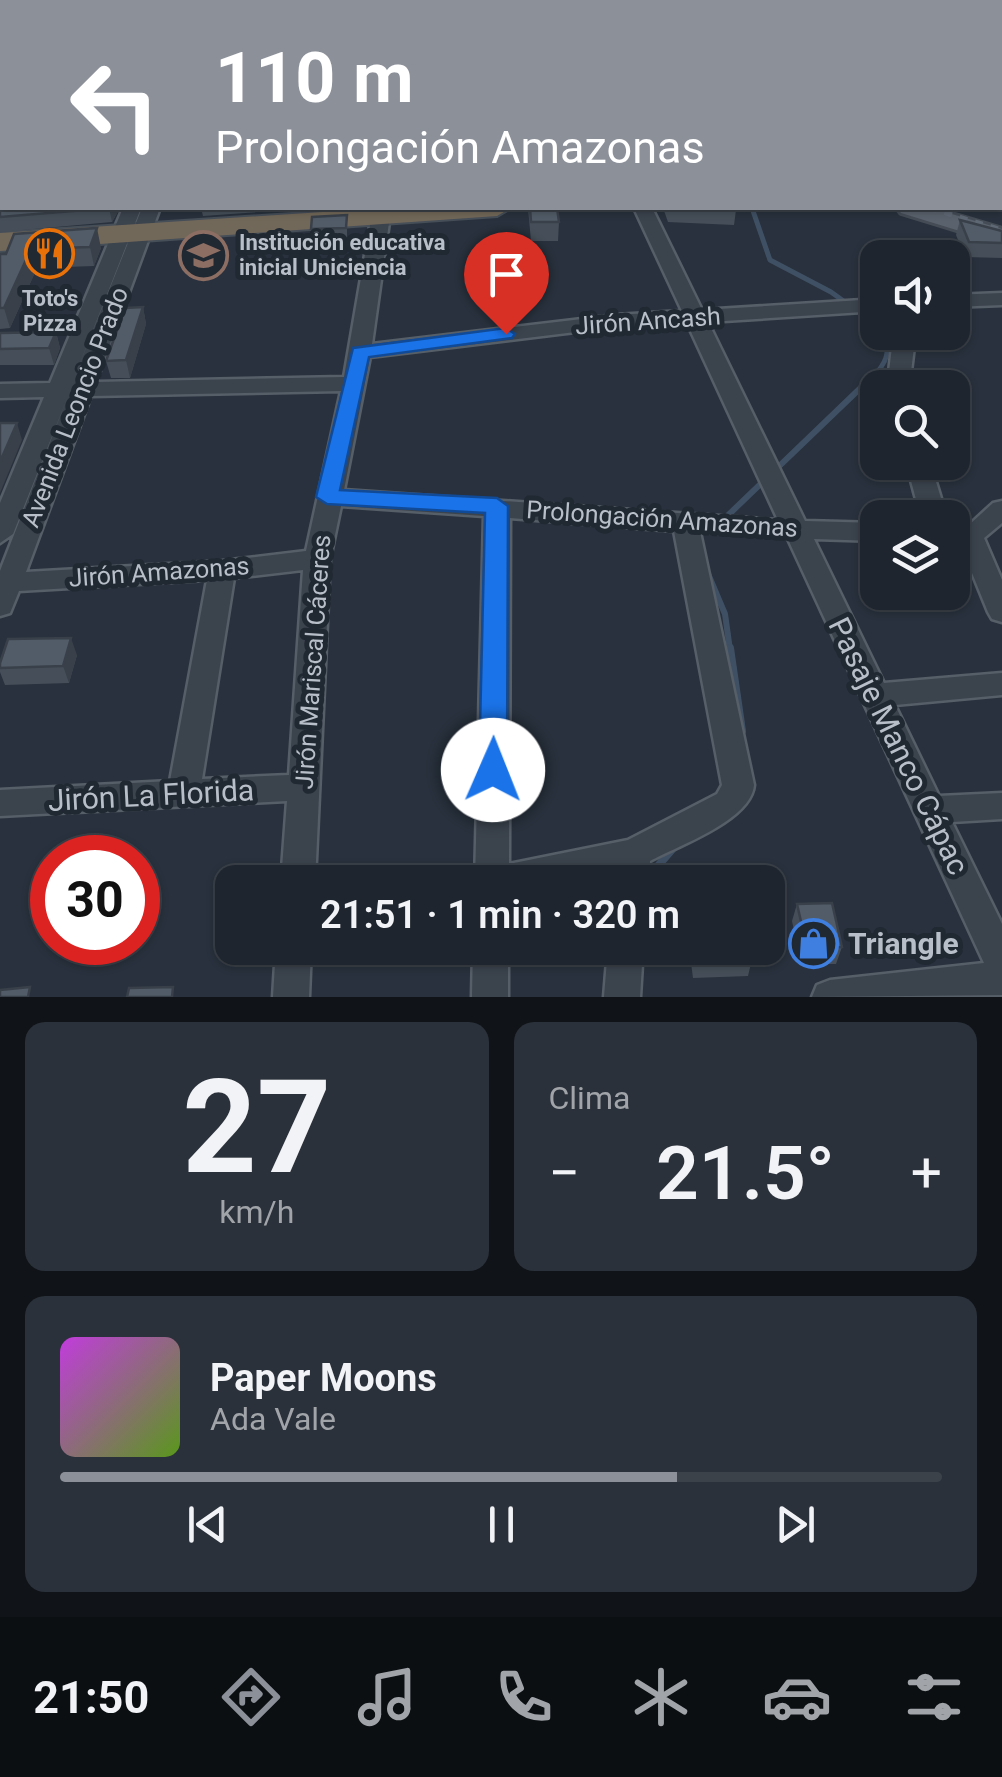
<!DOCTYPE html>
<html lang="es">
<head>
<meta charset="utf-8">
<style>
  :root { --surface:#1e252e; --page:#2b313a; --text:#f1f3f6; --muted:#a1a5aa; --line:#3c424a; --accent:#8c9099 }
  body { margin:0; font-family:Roboto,sans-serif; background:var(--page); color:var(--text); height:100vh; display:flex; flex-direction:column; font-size:38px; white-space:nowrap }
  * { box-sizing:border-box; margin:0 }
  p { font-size:32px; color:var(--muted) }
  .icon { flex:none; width:55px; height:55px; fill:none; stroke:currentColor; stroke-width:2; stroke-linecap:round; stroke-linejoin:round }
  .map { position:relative; height:997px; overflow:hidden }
  .drawer { display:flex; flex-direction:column; gap:25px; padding:25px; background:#101419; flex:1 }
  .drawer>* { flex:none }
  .banner { position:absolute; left:0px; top:0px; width:1002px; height:210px; box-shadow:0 2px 8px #0004,0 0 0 2px var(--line); background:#8c9099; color:#fff; overflow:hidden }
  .controls { position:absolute; left:860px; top:240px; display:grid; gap:20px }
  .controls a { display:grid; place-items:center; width:110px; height:110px; border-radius:20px; background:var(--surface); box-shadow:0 2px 8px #0004,0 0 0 2px var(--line); font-size:50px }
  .speed { position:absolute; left:30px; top:835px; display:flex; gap:20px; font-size:50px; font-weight:700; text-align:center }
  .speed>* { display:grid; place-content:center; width:130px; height:130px; border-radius:50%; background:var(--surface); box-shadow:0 2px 8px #0004,0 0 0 2px var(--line); line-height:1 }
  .speed .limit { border:15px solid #d22; background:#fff; color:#111 }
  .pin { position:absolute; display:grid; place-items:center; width:85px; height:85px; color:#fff; margin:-102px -42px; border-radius:50% 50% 50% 0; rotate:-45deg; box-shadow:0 0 10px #0007 }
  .pin .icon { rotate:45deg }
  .me { position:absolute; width:110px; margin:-55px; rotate:1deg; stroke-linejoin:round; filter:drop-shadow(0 0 8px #0008) }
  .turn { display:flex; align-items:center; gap:35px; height:210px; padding:0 50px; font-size:45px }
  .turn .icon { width:130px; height:130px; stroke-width:2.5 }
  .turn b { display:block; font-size:70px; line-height:85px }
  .big { font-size:75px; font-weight:600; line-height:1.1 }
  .drawer .tile { flex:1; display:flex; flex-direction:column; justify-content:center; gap:15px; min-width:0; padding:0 35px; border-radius:20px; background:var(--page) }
  .drawer .dial { align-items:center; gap:0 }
  .dial b { font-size:130px; line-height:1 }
  .song { display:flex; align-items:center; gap:30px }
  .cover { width:120px; height:120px; border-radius:15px; background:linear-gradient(135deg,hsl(290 70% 55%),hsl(90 70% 35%)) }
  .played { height:10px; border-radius:5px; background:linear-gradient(90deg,var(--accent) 70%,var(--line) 70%) }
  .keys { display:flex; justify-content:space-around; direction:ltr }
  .heat { display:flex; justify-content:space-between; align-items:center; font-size:55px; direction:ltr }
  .drawer .tiles { flex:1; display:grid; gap:25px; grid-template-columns:1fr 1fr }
  .tile:last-child { grid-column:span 2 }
  .trip { position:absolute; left:215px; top:865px; width:570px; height:100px; border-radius:20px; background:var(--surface); box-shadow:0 2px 8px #0004,0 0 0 2px var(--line); font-weight:600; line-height:100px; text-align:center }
  .dock { display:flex; height:160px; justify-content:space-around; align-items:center; background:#0c0f12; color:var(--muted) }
  .dock .icon { width:70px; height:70px }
  .dock .active { color:var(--accent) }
  .dock b { font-size:45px; color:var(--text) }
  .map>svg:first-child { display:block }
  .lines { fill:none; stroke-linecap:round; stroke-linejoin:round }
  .stream-far2 { stroke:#405064; stroke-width:5 }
  .stream-far1 { stroke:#405064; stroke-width:6 }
  .stream { stroke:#405064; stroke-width:8 }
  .minor-casing { stroke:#565e68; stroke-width:5 }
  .major-casing { stroke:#454c56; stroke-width:6 }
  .highway-casing { stroke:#464e58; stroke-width:4 }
  .minor { fill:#3b434d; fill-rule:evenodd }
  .major { fill:#5a626d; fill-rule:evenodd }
  .highway { fill:#726859; fill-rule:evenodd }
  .rail-far1 { stroke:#5e6874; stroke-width:4; stroke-dasharray:6 6; stroke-linecap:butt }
  .rail { stroke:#5e6874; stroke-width:5; stroke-dasharray:8 8; stroke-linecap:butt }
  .wall { fill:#464f59 }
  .shaded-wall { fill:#394049 }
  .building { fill:#515c68; stroke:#394049; stroke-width:2.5 }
  .route { fill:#1a73e8; stroke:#114b97; stroke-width:2.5 }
  .labels { text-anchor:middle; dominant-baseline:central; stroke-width:10; stroke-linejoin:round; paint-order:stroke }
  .far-poi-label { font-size:22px; font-weight:bold; fill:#b8bfc8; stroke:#202832; text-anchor:start }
  .street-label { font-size:25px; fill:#b8bfc8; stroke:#202832 }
  .near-street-label { font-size:30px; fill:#b8bfc8; stroke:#202832 }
  .near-poi-label { font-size:30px; font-weight:bold; fill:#b8bfc8; stroke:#202832; text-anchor:start }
</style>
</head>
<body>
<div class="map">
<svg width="1002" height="997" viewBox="0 0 1002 997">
  <rect width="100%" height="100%" fill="#28313d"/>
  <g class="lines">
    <!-- stream-far2 -->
    <path class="stream-far2" d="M752,208L770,260L831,292L878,326
      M871,379C886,364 892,352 883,332"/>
    <!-- stream-far1 -->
    <path class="stream-far1" d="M722,521L873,376
      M706,569L725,614L730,650"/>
    <!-- stream -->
    <path class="stream" d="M730,648L742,731
      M644,882L676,845"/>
    <defs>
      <path id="minor" d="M234,0V2L207,1L208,0Z
        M698,0H714L716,2H700Z
        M829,0H843L845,2H831Z
        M919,0H958L960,2H921Z
        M1000,26H1002V35H1000Z
        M1000,59H1002V69H1000Z
        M0,96H2V106H0Z
        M2,124V137L0,138V125Z
        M0,160H2V170H0Z
        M1000,191H1002V204H1000Z
        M123,208H141L72,383L142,208H160L96,382L344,377L373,208H391L372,344L616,315L682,311L634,208H652L702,310L878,299V311L708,322L805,521L878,523V541L814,539L884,683L1002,673V695L895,705L939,796L1002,793V819L952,822L1002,924V995L812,997L817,985L830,980L984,963L787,537L700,532L754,785C751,820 680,845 650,861L649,882H615L616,871L564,882H475L484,516L341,506L330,559L315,882H281L287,801L0,816V790L170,781L207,580L19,591L10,613L0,616V571L68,396L13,534L0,543V503L44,397L0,398V384L50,383ZM687,323L778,520L344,490L370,357L616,327ZM341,391L306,551L222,561L26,572L91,396ZM510,518L674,531L722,785L717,794L628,840L509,864ZM303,570L289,775L202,779L234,578Z
        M1002,293V305L952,307V295Z
        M890,332H911L914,347L909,388H887L892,347Z
        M906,462H930L947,518H921Z
        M1002,501V523L984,538L1002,580V622L992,619L988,612L957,536L993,503Z
        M276,948H311L309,997H273Z
        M473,948H508V997H472Z
        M608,948H643L640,997H604Z"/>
      <path id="major" d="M576,0H596L598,2H578Z
        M897,208H932L1002,229V244L901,213Z"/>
      <path id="highway" d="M1000,169H1002V185H1000Z
        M383,208H511L497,216L0,251V233Z"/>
    </defs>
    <!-- minor casing -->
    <use href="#minor" class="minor-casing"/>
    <!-- major casing -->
    <use href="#major" class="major-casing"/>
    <!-- highway casing -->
    <use href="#highway" class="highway-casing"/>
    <!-- minor -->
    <use href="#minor" class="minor"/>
    <!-- major -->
    <use href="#major" class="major"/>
    <!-- highway -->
    <use href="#highway" class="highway"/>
    <!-- rail-far1 -->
    <path class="rail-far1" d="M576,0L580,2"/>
    <!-- rail -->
    <path class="rail" d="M929,208L1002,230"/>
  </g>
  <!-- wall -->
  <path class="wall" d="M2,2V92H0V15Z
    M1000,115H1002V156L1000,154Z
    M0,203L120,208L112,222L0,232Z
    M201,208H259L258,212L203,216Z
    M528,208H557L559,222L558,241H531Z
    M663,208H734L736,210L734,225L668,222Z
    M347,215V244L312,245L311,229Z
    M960,220L1002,231V258L965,257L956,235Z
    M14,234L101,248L94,266L37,268L10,328L0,329V254H6Z
    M143,307L146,324L130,378H111L106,361Z
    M56,332L60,348L54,365H0V333Z
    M77,655L69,683L5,685L0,672V663Z
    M797,904L842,947L836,964H801L792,921Z
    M689,948H750L752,959L748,976L693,978Z"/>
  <!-- shaded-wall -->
  <path class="shaded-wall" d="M109,208H120L112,222Z
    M97,228L101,248L94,266L90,247Z
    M31,249L37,268L10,328L4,308Z
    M143,307L146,324L130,378L126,360Z
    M56,332L60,348L54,365L49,348Z
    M17,423L22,440L0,493V462Z
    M71,638L77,655L69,683L63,666Z"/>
  <!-- building -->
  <path class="building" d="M235,0H284L283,2H233Z
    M321,0H571L575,2H320Z
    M29,1L75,2H2V78H0L1,11H0V2Z
    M0,203H2V208H109L0,217Z
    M530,208H557L559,222H531Z
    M683,208H734L736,210Z
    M347,215L346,228L311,229L312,217Z
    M960,220L1002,231V243L969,242Z
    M97,228L90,247L31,249L4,308H0V254H6L14,234Z
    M143,307L126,360L106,361L125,308Z
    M56,332L49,348L0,349V333Z
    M0,423H17L0,462Z
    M71,638L63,666L0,668V663L8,639Z
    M832,903L842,947L807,948L797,904Z
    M695,948H750L752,959L697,961Z
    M30,987L28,997H0V990Z
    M173,987L172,997H127L129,988Z"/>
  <!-- route -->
  <path class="route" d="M506,328L515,334L512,338L369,357L340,490L497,498L508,506L507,770L503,778L493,781L483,778L479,770L485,513L327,504L316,497L353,348Z"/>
  <!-- icons -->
  <defs>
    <symbol id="restaurant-ring" viewBox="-11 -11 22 22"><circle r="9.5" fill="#202832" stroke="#e8710a" stroke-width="1.5"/><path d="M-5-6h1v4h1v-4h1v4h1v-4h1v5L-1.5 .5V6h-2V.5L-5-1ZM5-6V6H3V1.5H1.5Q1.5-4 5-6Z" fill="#e8710a"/></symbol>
    <symbol id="school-ring" viewBox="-11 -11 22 22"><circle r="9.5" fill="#202832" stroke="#8d6e63" stroke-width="1.5"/><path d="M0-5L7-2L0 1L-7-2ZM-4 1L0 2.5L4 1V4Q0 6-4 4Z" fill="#8d6e63"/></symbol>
    <symbol id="shop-ring" viewBox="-11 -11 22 22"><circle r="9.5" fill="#202832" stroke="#3f7fe0" stroke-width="1.5"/><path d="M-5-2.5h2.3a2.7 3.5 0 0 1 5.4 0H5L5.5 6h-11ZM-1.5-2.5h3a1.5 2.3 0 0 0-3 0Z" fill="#3f7fe0"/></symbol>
  </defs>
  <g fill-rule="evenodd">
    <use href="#restaurant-ring" x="22" y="226" width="55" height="55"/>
    <use href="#school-ring" x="176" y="228" width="55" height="55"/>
    <use href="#shop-ring" x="786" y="916" width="55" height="55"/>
  </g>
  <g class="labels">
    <!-- far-poi labels -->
    <g class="far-poi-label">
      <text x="239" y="242">Institución educativa<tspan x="239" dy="25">inicial Uniciencia</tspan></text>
      <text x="50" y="298" text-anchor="middle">Toto's<tspan x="50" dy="25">Pizza</tspan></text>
    </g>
    <!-- street labels -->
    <g class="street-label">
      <text transform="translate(648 321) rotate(-4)">Jirón Ancash</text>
      <text transform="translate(75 407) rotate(-69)">Avenida Leoncio Prado</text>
      <text transform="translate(662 519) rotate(4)">Prolongación Amazonas</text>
      <text transform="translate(159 572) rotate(-4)">Jirón Amazonas</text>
      <text transform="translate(313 662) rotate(-86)">Jirón Mariscal Cáceres</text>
    </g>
    <!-- near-street labels -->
    <g class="near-street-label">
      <text transform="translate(899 746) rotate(64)">Pasaje Manco Cápac</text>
      <text transform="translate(151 795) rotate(-3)">Jirón La Florida</text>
    </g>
    <!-- near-poi labels -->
    <g class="near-poi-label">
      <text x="848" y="943">Triangle</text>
    </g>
  </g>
</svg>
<div class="controls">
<a><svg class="icon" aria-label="sound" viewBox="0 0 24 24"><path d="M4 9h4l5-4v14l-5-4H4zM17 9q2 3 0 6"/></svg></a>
<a><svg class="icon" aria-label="search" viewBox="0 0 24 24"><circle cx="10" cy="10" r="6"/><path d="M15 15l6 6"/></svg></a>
<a><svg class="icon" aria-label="layers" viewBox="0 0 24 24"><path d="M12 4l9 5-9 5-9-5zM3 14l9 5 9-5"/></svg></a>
</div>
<div class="speed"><div class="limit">30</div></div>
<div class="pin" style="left:506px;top:334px;background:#d93025"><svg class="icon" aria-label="arrive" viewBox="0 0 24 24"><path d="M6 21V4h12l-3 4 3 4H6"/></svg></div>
<svg class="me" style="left:493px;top:770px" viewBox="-20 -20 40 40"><circle r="19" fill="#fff"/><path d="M0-13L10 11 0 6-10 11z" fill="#1a73e8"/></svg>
<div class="trip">21:51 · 1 min · 320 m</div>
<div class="banner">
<div class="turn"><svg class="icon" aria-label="left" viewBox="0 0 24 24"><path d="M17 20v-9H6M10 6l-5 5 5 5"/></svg><div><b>110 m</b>Prolongación Amazonas</div></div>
</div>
</div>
<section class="drawer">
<div class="tiles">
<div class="tile dial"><b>27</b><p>km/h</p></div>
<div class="tile"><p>Clima</p>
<div class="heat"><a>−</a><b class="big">21.5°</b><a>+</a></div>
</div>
<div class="tile">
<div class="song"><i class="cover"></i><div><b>Paper Moons</b><p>Ada Vale</p></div></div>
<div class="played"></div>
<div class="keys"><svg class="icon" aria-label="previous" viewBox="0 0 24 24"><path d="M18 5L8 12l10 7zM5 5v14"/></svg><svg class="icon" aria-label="pause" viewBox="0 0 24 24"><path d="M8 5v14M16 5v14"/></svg><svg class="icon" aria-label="next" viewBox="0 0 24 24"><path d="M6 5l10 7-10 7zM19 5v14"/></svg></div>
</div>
</div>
</section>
<nav class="dock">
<b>21:50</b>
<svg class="icon active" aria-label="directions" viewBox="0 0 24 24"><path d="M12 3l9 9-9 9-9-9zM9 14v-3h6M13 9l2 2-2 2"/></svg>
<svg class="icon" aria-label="music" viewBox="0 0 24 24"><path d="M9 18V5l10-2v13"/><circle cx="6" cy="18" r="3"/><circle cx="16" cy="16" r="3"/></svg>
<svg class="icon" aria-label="phone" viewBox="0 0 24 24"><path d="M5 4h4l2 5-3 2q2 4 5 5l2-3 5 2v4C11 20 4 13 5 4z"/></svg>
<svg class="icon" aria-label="climate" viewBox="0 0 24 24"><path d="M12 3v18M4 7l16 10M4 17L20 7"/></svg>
<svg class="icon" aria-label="car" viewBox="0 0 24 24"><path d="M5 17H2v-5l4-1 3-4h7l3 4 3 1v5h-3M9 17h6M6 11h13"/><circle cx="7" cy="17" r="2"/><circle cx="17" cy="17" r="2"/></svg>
<svg class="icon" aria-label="filters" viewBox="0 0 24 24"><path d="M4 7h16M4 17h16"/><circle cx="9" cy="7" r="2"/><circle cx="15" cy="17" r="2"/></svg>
</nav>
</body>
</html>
